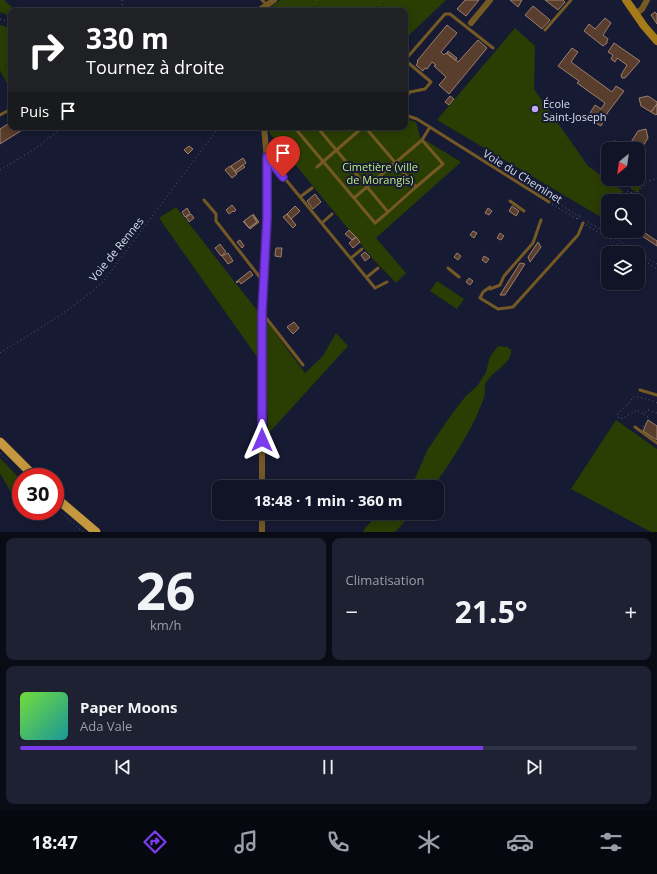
<!DOCTYPE html>
<html lang="fr">
<head>
<meta charset="utf-8">
<style>
  :root { --surface:#101426; --page:#1e2132; --text:#f1f3f6; --muted:#9c9ea7; --line:#303343; --accent:#7c3aed }
  body { margin:0; font-family:"Open Sans",sans-serif; background:var(--page); color:var(--text); height:100vh; display:flex; flex-direction:column; font-size:15px; white-space:nowrap }
  * { box-sizing:border-box; margin:0 }
  p { font-size:13px; color:var(--muted) }
  .icon { flex:none; width:22px; height:22px; fill:none; stroke:currentColor; stroke-width:2; stroke-linecap:round; stroke-linejoin:round }
  .map { position:relative; height:532px; overflow:hidden }
  .sheet { display:flex; flex-direction:column; gap:6px; padding:6px; background:#090b15; flex:1 }
  .sheet>* { flex:none }
  .hud { position:absolute; left:8px; top:8px; width:400px; height:122px; border-radius:8px; box-shadow:0 2px 10px #0003,0 0 0 1px var(--line); background:#202124; color:#fff; overflow:hidden }
  .needle { width:26px; rotate:209deg }
  .fabs { position:absolute; left:601px; top:142px; display:grid; gap:8px }
  .fabs a { display:grid; place-items:center; width:44px; height:44px; border-radius:8px; background:var(--surface); box-shadow:0 2px 10px #0003,0 0 0 1px var(--line); font-size:20px }
  .speed { position:absolute; left:12px; top:468px; display:flex; gap:8px; font-size:20px; font-weight:700; text-align:center }
  .speed>* { display:grid; place-content:center; width:52px; height:52px; border-radius:50%; background:var(--surface); box-shadow:0 2px 10px #0003,0 0 0 1px var(--line); line-height:1 }
  .speed .limit { border:6px solid #d22; background:#fff; color:#111 }
  .pin { position:absolute; display:grid; place-items:center; width:34px; height:34px; color:#fff; margin:-41px -17px; border-radius:50% 50% 50% 0; rotate:-45deg; box-shadow:0 0 4px #0007 }
  .pin .icon { rotate:45deg }
  .me { position:absolute; width:44px; margin:-22px; rotate:0deg; stroke-linejoin:round; filter:drop-shadow(0 0 3px #0008) }
  .turn { display:flex; align-items:center; gap:14px; height:84px; padding:0 12px; font-size:18px }
  .turn .icon { width:52px; height:52px; stroke-width:2.5 }
  .turn b { display:block; font-size:28px; line-height:34px }
  .then { display:flex; align-items:center; height:38px; padding:0 12px; background:#0003; gap:8px; font-size:15px }
  .big { font-size:30px; font-weight:700; line-height:1.1 }
  .sheet .widget { flex:1; display:flex; flex-direction:column; justify-content:center; gap:6px; min-width:0; padding:0 14px; border-radius:8px; background:var(--page) }
  .sheet .dial { align-items:center; gap:0 }
  .dial b { font-size:52px; line-height:1 }
  .song { display:flex; align-items:center; gap:12px }
  .cover { width:48px; height:48px; border-radius:6px; background:linear-gradient(135deg,hsl(100 70% 55%),hsl(180 70% 35%)) }
  .played { height:4px; border-radius:2px; background:linear-gradient(90deg,var(--accent) 75%,var(--line) 75%) }
  .keys { display:flex; justify-content:space-around; direction:ltr }
  .heat { display:flex; justify-content:space-between; align-items:center; font-size:22px; direction:ltr }
  .sheet .tiles { flex:1; display:grid; gap:6px; grid-template-columns:1fr 1fr }
  .widget:last-child { grid-column:span 2 }
  .trip { position:absolute; left:212px; top:480px; width:232px; height:40px; border-radius:8px; background:var(--surface); box-shadow:0 2px 10px #0003,0 0 0 1px var(--line); font-weight:700; line-height:40px; text-align:center }
  .dock { display:flex; height:64px; justify-content:space-around; align-items:center; background:#06080f; color:var(--muted) }
  .dock .icon { width:28px; height:28px }
  .dock .selected { color:var(--accent) }
  .dock b { font-size:18px; color:var(--text) }
  .map>svg:first-child { display:block }
  .green { fill:#2a3d03 }
  .building { fill:#593d2d; stroke:#9d7e6c }
  .lines { fill:none; stroke-linecap:round; stroke-linejoin:round }
  .path { stroke:#585d72; stroke-width:1; stroke-dasharray:1 3; stroke-linecap:butt }
  .service { stroke:#745924; stroke-width:3 }
  .minor { stroke:#745924; stroke-width:6 }
  .secondary { stroke:#a67a19; stroke-width:8 }
  .primary { stroke:#c5973e; stroke-width:9 }
  .route-casing { stroke:#51269a; stroke-width:10 }
  .route { stroke:#7c3aed; stroke-width:7 }
  .poi-dot { fill:#c1a8f3; stroke:#161b33; stroke-width:1.5 }
  .labels { text-anchor:middle; dominant-baseline:central; stroke-width:4; stroke-linejoin:round; paint-order:stroke }
  .poi-label { font-size:11px; fill:#d8ddee; stroke:#161b33; text-anchor:start }
  .park-label { font-size:11px; fill:#c1eb7f; stroke:#161b33 }
  .street-label { font-size:11px; fill:#d8ddee; stroke:#161b33 }
</style>
</head>
<body>
<div class="map">
<svg width="657" height="532" viewBox="0 0 657 532">
  <rect width="100%" height="100%" fill="#161b33"/>
  <!-- green -->
  <path class="green" d="M0,0H4L16,11H11V16L0,12Z
    M280,0H446L405,39V11H265Z
    M0,25L11,28V92L0,70Z
    M515,28L535,46L534,89L588,166L623,191L617,201H608V217L606,220L437,120Z
    M405,119L416,122L420,137L461,162L376,238L406,273L396,283L373,259L270,134L269,127H405Z
    M639,174L646,178L637,193L630,188L636,179H638Z
    M176,207L260,314L257,357L159,218Z
    M437,281L464,299L457,309L430,291Z
    M268,323L305,373L323,356L336,333L348,346L268,434L265,326Z
    M498,346L507,347L511,350C512,364 494,370 487,381C484,385 485,387 485,392C485,398 480,407 478,413C468,435 448,467 433,487H411L428,449L449,418L465,397L478,385L486,372L490,357Z
    M616,420L657,449V532H651L571,489Z
    M0,458L21,480V503L10,491L0,473Z
    M379,513H409V517L395,532H363L366,527Z"/>
  <!-- building -->
  <path class="building" d="M465,0H479L466,16L457,9Z
    M510,0H522L518,7Z
    M545,0H563L565,2L558,10Z
    M533,6L550,20L542,29L525,15Z
    M655,12L657,14V24L651,15Z
    M605,18L611,23L603,35L608,39L607,41V43L603,46L584,31L589,24L595,29Z
    M447,25L457,33L441,52L444,55L446,53L458,62L478,40L487,48L449,94L439,85L446,77L434,66L436,65L432,62L427,69L425,68L423,71L416,65L418,62L417,61Z
    M614,43L640,61L625,78H622L621,75L627,65L617,58L615,62L611,59L613,55L608,52Z
    M572,48L578,52L571,62L612,92L616,86L624,91L608,112L601,126L587,118L595,105L601,109L605,103L577,83L579,81L558,66Z
    M448,51L457,58L456,60L447,53Z
    M450,96L454,99L449,105L445,102Z
    M648,96L657,102V104L651,112L641,106L639,98Z
    M657,104V114L656,115L651,112Z
    M11,122V127H27L0,144V129Z
    M646,129L648,138L643,146L641,144L639,148L641,149L638,153V149H628V147L638,131Z
    M615,141L625,148V149H608L607,143Z
    M189,146L193,149L188,154L184,150Z
    M282,150L289,158L287,159L289,161L284,164L275,156Z
    M243,158L246,163L235,171L231,166Z
    M243,165L245,167L236,173L235,171Z
    M230,166L237,174L232,178L225,170Z
    M315,194L321,202L313,209L307,201Z
    M232,205L236,210L234,212L233,211L229,214L226,210Z
    M295,206L300,211L291,219L287,214Z
    M512,206L519,211L516,216L509,211Z
    M187,208L190,213L185,217L182,212Z
    M488,208L492,211L489,215L485,213Z
    M191,214L194,218L189,222L186,217Z
    M253,214L259,222L250,229L243,221L249,228L257,222Z
    M287,214L296,225L293,228L283,217Z
    M252,215L257,222L249,228L244,221Z
    M639,229L657,241V246L636,232Z
    M349,230L356,237L352,240L345,234Z
    M473,231L477,233L474,238L470,235Z
    M500,233L504,236L501,240L497,238Z
    M356,237L360,242L353,248L349,243Z
    M240,240L244,246L242,248L237,242Z
    M538,242L541,247L530,262L528,257Z
    M220,244L226,252L221,256L215,248Z
    M276,248H282L281,257L275,256Z
    M365,252L370,257L365,261L361,255Z
    M228,253L233,261L228,264L222,256Z
    M457,253L461,256L458,260L454,257Z
    M484,256L489,259L486,263L482,260Z
    M520,263L525,264L505,295H500Z
    M250,271L253,275L241,284L239,281L237,283L236,282Z
    M469,278L473,281L470,285L466,282Z
    M294,322L299,328L293,334L287,327Z
    M648,420L657,426V440L643,431Z"/>
  <g class="lines">
    <!-- path -->
    <path class="path" d="M122,0L123,11
      M309,11L317,0
      M373,11L382,0
      M0,19L11,22
      M0,170L30,152L64,127
      M552,199L581,218
      M621,201L627,191L636,194L647,182L657,178
      M552,204L579,220
      M577,219L580,214
      M588,222L657,264
      M586,225L632,253
      M601,233L608,222
      M638,257L657,269
      M0,353C37,330 70,311 103,282L219,127
      M657,403C650,399 643,399 635,396C631,398 632,400 629,403C626,408 620,409 617,415L619,419L623,418L637,410L643,414L648,410L657,413
      M643,427L649,418L643,414
      M0,453L8,461
      M61,513L83,532"/>
    <!-- service -->
    <path class="service" d="M262,0L267,5
      M545,30L571,0
      M405,60L445,14H450L493,48
      M405,60L431,82L425,89L410,92L405,98
      M0,115L11,109
      M405,115L417,119L549,202
      M294,127L375,223L388,212
      M317,127L388,212L416,187L365,127
      M422,140L430,127
      M268,158L375,288L387,282
      M317,167L363,127
      M300,197L312,188
      M354,198L422,140L443,164L416,187
      M204,200L216,214V221L262,280
      M510,201L524,211
      M322,223L332,214
      M351,258L362,249
      M448,268L459,277
      M367,277L378,268
      M490,287L483,292L480,298L498,309L513,307L578,235L583,223
      M490,289L500,285L504,276L533,243L541,220
      M263,314L303,365
      M640,390L657,395
      M635,427L657,443"/>
    <!-- minor -->
    <path class="minor" d="M258,11L274,0
      M638,12L642,9L647,0
      M471,23L490,0
      M262,487V313L267,218L268,171L264,127
      M262,513V532"/>
    <!-- secondary -->
    <path class="secondary" d="M626,0L644,26L657,41"/>
    <!-- primary -->
    <path class="primary" d="M0,442L35,477
      M55,497L96,532"/>
  </g>
  <g class="lines">
    <defs>
      <path id="route" d="M262,440V313L267,218V157L283,177"/>
    </defs>
    <!-- route casing -->
    <use href="#route" class="route-casing"/>
    <!-- route -->
    <use href="#route" class="route"/>
  </g>
  <!-- markers -->
  <circle class="poi-dot" cx="535" cy="109" r="4"/>
  <g class="labels">
    <!-- poi labels -->
    <g class="poi-label">
      <text x="543" y="103">École<tspan x="543" dy="13">Saint-Joseph</tspan></text>
    </g>
    <!-- park labels -->
    <g class="park-label">
      <text x="380" y="166">Cimetière (ville<tspan x="380" dy="13">de Morangis)</tspan></text>
    </g>
    <!-- street labels -->
    <g class="street-label">
      <text transform="translate(523 176) rotate(32)">Voie du Cheminet</text>
      <text transform="translate(116 249) rotate(-51)">Voie de Rennes</text>
    </g>
  </g>
</svg>
<div class="fabs">
<a><svg class="needle" viewBox="-14 -14 28 28"><path d="M0-13l5 13h-10z" fill="#e53935"/><path d="M0 13l5-13h-10z" fill="#9c9ea7"/></svg></a>
<a><svg class="icon" aria-label="search" viewBox="0 0 24 24"><circle cx="10" cy="10" r="6"/><path d="M15 15l6 6"/></svg></a>
<a><svg class="icon" aria-label="layers" viewBox="0 0 24 24"><path d="M12 4l9 5-9 5-9-5zM3 14l9 5 9-5"/></svg></a>
</div>
<div class="speed"><div class="limit">30</div></div>
<div class="pin" style="left:283px;top:177px;background:#d93025"><svg class="icon" aria-label="arrive" viewBox="0 0 24 24"><path d="M6 21V4h12l-3 4 3 4H6"/></svg></div>
<svg class="me" style="left:262px;top:440px" viewBox="-20 -20 40 40"><path d="M0-17L14 15 0 8-14 15z" fill="#7c3aed" stroke="#fff" stroke-width="4"/></svg>
<div class="trip">18:48 · 1 min · 360 m</div>
<div class="hud">
<div class="turn"><svg class="icon" aria-label="right" viewBox="0 0 24 24"><path d="M7 20v-9h11M14 6l5 5-5 5"/></svg><div><b>330 m</b>Tournez à droite</div></div>
<div class="then">Puis<svg class="icon" aria-label="arrive" viewBox="0 0 24 24"><path d="M6 21V4h12l-3 4 3 4H6"/></svg></div>
</div>
</div>
<section class="sheet">
<div class="tiles">
<div class="widget dial"><b>26</b><p>km/h</p></div>
<div class="widget"><p>Climatisation</p>
<div class="heat"><a>−</a><b class="big">21.5°</b><a>+</a></div>
</div>
<div class="widget">
<div class="song"><i class="cover"></i><div><b>Paper Moons</b><p>Ada Vale</p></div></div>
<div class="played"></div>
<div class="keys"><svg class="icon" aria-label="previous" viewBox="0 0 24 24"><path d="M18 5L8 12l10 7zM5 5v14"/></svg><svg class="icon" aria-label="pause" viewBox="0 0 24 24"><path d="M8 5v14M16 5v14"/></svg><svg class="icon" aria-label="next" viewBox="0 0 24 24"><path d="M6 5l10 7-10 7zM19 5v14"/></svg></div>
</div>
</div>
</section>
<nav class="dock">
<b>18:47</b>
<svg class="icon selected" aria-label="directions" viewBox="0 0 24 24"><path d="M12 3l9 9-9 9-9-9zM9 14v-3h6M13 9l2 2-2 2"/></svg>
<svg class="icon" aria-label="music" viewBox="0 0 24 24"><path d="M9 18V5l10-2v13"/><circle cx="6" cy="18" r="3"/><circle cx="16" cy="16" r="3"/></svg>
<svg class="icon" aria-label="phone" viewBox="0 0 24 24"><path d="M5 4h4l2 5-3 2q2 4 5 5l2-3 5 2v4C11 20 4 13 5 4z"/></svg>
<svg class="icon" aria-label="climate" viewBox="0 0 24 24"><path d="M12 3v18M4 7l16 10M4 17L20 7"/></svg>
<svg class="icon" aria-label="car" viewBox="0 0 24 24"><path d="M5 17H2v-5l4-1 3-4h7l3 4 3 1v5h-3M9 17h6M6 11h13"/><circle cx="7" cy="17" r="2"/><circle cx="17" cy="17" r="2"/></svg>
<svg class="icon" aria-label="filters" viewBox="0 0 24 24"><path d="M4 7h16M4 17h16"/><circle cx="9" cy="7" r="2"/><circle cx="15" cy="17" r="2"/></svg>
</nav>
</body>
</html>
